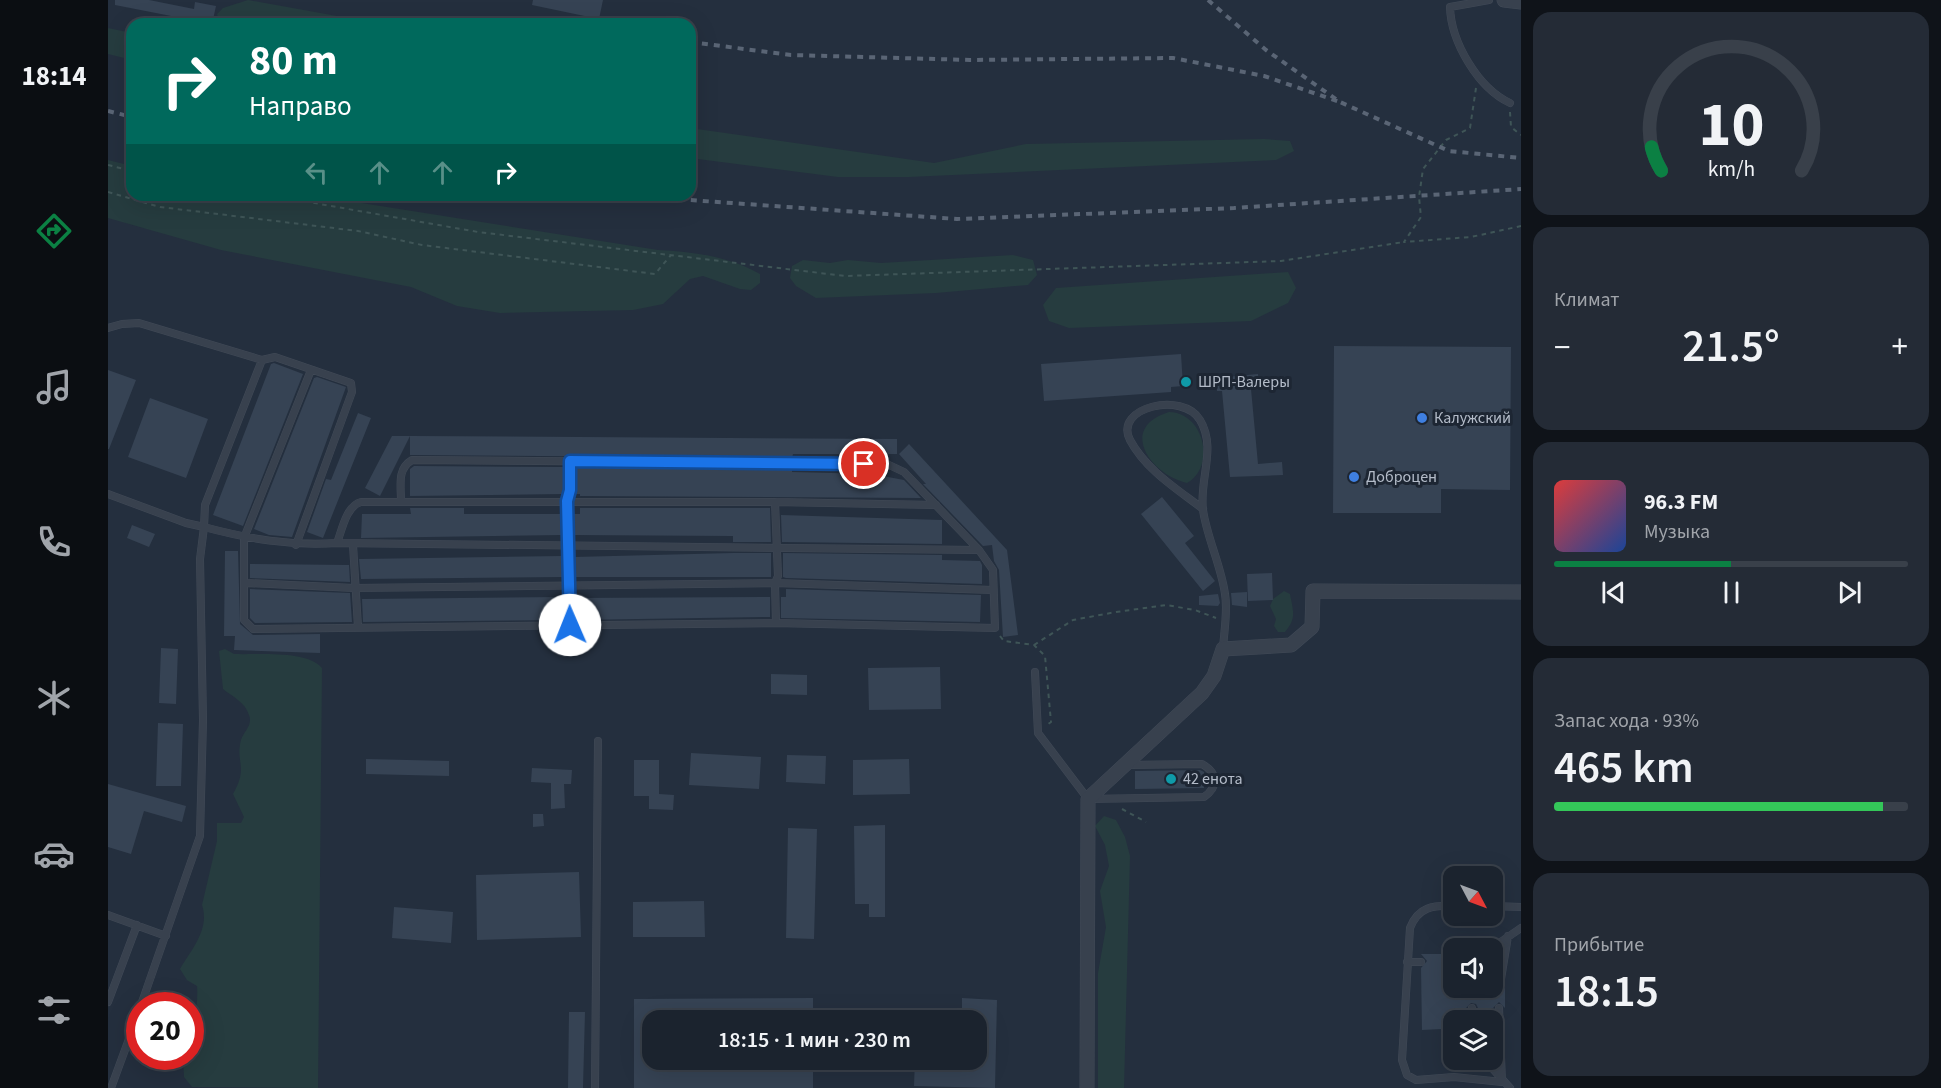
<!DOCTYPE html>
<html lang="ru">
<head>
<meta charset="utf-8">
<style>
  :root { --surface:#1b232e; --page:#242b36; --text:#f1f3f6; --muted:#a0a4aa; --line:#39404a; --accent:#0b8043 }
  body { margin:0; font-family:"Source Sans 3",sans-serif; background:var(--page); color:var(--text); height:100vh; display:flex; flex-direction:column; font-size:22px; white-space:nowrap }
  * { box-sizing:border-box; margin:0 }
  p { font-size:20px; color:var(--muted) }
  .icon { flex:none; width:33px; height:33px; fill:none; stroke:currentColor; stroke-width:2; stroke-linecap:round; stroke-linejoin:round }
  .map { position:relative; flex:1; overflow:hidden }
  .side { display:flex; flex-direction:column; gap:12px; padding:12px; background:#0f1319; width:420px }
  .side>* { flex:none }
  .banner { position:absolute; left:18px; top:18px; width:570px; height:183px; border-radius:18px; box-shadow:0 6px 24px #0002,0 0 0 2px var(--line); background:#00695c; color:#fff; overflow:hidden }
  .needle { width:39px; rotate:131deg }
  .tools { position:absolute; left:1335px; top:866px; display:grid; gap:12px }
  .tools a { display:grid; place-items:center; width:60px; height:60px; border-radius:12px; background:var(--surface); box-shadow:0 6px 24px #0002,0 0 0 2px var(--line); font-size:30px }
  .speed { position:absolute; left:18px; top:992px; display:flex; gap:12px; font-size:30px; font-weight:700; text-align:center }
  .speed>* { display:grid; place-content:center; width:78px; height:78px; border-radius:50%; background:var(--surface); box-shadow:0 6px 24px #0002,0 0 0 2px var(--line); line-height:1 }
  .speed .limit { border:9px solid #d22; background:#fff; color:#111 }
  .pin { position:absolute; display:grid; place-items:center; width:51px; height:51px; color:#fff; margin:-26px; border:3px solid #fff; border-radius:50%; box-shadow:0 2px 6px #0007 }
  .me { position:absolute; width:66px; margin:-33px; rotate:359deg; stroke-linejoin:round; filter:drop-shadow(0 0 4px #0008) }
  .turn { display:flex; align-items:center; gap:21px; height:126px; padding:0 24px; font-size:27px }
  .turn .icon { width:78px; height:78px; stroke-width:2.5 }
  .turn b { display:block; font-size:42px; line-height:51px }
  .lanes { display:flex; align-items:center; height:57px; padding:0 24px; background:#0003; justify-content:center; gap:30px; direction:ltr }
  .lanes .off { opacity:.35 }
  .big { font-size:45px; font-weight:600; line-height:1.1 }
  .side .tile { flex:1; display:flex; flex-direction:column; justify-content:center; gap:9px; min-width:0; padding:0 21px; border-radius:18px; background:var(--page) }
  .side .dial { align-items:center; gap:0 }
  .dial svg { height:156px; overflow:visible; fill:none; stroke:var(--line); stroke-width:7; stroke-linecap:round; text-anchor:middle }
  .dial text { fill:var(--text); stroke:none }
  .song { display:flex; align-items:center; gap:18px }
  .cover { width:72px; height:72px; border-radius:9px; background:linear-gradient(135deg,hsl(0 70% 55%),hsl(220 70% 35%)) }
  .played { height:6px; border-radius:3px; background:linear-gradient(90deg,var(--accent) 50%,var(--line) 50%) }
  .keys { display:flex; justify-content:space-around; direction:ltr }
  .heat { display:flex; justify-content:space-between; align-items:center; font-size:33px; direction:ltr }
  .charge { height:9px; border-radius:4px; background:linear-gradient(90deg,#34c759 93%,var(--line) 0) }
  .trip { position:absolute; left:534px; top:1010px; width:345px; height:60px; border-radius:18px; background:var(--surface); box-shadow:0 6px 24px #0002,0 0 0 2px var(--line); font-weight:600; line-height:60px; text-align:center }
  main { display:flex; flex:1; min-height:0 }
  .menu { display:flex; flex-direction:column; width:108px; justify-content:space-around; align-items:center; background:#0b0e12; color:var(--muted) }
  .menu .icon { width:42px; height:42px }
  .menu .selected { color:var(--accent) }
  .menu b { font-size:27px; color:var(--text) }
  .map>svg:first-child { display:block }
  .green { fill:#263c3f }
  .building { fill:#364354 }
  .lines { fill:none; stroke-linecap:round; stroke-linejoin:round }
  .service-casing { stroke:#414a57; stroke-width:8 }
  .minor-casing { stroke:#414a57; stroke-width:15 }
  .path { stroke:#3f5557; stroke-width:2; stroke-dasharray:4.5 4.5; stroke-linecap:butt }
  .service { stroke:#38414e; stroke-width:7 }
  .minor { stroke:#38414e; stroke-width:14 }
  .rail { stroke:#5a6575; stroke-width:4; stroke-dasharray:6 6; stroke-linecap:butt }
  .route-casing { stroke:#114b97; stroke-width:15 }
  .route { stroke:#1a73e8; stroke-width:10 }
  .culture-dot { fill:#0f9aa8; stroke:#1d2633; stroke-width:2 }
  .shop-dot { fill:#3f7fe0; stroke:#1d2633; stroke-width:2 }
  .labels { text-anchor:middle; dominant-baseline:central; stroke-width:6; stroke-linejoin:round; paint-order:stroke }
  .poi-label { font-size:16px; fill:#b4bcc9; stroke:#1d2633; text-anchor:start }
</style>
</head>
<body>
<main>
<nav class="menu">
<b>18:14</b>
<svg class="icon selected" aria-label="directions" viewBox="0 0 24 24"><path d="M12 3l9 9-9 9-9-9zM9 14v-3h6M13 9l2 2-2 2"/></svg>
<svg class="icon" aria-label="music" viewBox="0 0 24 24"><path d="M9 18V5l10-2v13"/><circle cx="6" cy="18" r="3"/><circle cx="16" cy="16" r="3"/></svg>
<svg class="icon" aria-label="phone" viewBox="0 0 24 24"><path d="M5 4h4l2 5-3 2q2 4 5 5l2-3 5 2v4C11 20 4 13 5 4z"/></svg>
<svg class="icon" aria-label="climate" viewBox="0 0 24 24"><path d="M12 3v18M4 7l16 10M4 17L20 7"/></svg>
<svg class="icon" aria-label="car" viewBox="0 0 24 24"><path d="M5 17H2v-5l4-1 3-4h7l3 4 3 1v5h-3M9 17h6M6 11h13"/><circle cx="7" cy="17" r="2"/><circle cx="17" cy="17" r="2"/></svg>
<svg class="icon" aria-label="filters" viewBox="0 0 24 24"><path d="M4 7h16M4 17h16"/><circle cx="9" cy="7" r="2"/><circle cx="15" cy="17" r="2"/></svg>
</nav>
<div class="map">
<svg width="1413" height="1088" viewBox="0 0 1413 1088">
  <rect width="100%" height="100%" fill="#242f3e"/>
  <!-- green -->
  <path class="green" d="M140,0L251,20L256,24L111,22L109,14L115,8Z
    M0,28L24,33V60L0,54Z
    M582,128L826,163L918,144L1156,139L1182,141L1186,151L1168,160L801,177H730L582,158Z
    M0,160L24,166V195H203L550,250C585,252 621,256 652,274V283L643,290L632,289L595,276L582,279L555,304L525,310L392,313L349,306L303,287L113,250L0,218Z
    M905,255L925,260L929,275L920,285L828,293L708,298L688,286L682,278L684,266L695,260L722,263L740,260L773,263Z
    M1180,272L1188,288L1180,303L1143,321L961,328L941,321L935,305L948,288Z
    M1061,412C1097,413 1108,467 1079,483C1043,475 1009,428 1061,412Z
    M1176,591L1182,594C1185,611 1189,618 1177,632H1170L1166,626L1168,619L1162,606L1165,599Z
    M117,649L126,654C149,655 199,650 214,668L210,1088L84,1087L76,1077L75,1057L82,1056C82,1032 91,1010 89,986L79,980L72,969C84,949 102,929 94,905L109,841V823H133L136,817L125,794C141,766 127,763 133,740C136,731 145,725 141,715C137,702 125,697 115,689L111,651Z
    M996,816L1008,820L1017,837L1022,856L1016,1088H990V973L998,927L992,891L1001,866L997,845L987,826Z"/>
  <!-- building -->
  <path class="building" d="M7,0H41L86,9L87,2L108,6L104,24L7,5Z
    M425,0H495L491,19L424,5Z
    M1226,346L1403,347L1402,490L1333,489V513H1225Z
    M1073,354L1075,386L1063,387V392L936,401L933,364Z
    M166,363L195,374L135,526L105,515L163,364Z
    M0,370L28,380L1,449H0Z
    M1150,374L1151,388L1143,389L1150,464L1174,462L1175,475L1122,477L1114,391H1109L1108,378Z
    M209,377L238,387L184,537L161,535L146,529L206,378Z
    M42,398L100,419L78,478L20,457Z
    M250,413L263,418L215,538L199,532L218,479L223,480Z
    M284,436H302L272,496L257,488Z
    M302,436L789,439V454H685L684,458L302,455Z
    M801,444L899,550L910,635L895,637L891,570L886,561L884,545L875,546L815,484H818L791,454Z
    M306,466L456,467V489L455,494L302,496V469Z
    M468,467L684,469V472L764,474L796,480L813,498L472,496V494H467Z
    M1054,497L1086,536L1077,543L1107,581L1095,591L1033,514Z
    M302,508H356V514H454V535L253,538L254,514H303Z
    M472,508H662L663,542H625V536L465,535V514H472Z
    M673,515L834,520V544L674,542Z
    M24,525L47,534L41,547L19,538Z
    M117,551H130L132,624L145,635L212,634V653L126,650L127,636H116Z
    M625,553H663V577H466V557Z
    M675,553L834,555V560L872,561L874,565V584L678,578L675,577Z
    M455,556V577L253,579L251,559Z
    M142,564L241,565L242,582L142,578Z
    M1164,573L1165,600L1140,601L1139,574Z
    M142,589L242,593L244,622L147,623L142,618Z
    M678,589L873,595L872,622L673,618V597H678Z
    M1139,592V607L1124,605L1123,593Z
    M1110,594L1112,603L1110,606L1091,605V596Z
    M453,597L456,598V620L255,622L254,599Z
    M662,597V617L468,620L467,598Z
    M53,648L70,649L68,704L51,703Z
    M832,667L833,709L761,710L760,668Z
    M663,674L699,675V695L663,694Z
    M50,723L75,724L73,786H48Z
    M583,753L653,757L651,789L581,785Z
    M679,755L718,756L717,784L678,782Z
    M258,759L341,761V776L258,774Z
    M801,759L802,794L745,795V760Z
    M526,760H551V794L566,795L565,810L541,809V796H526Z
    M424,768L464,770L463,784H456L457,808L443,809V783L423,782Z
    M1092,770L1096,772V788L1027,789V771Z
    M0,784L78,806L74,822L36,811L23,854L0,847Z
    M425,814H435L436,826L425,827Z
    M777,825V917H761V904H747L746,826Z
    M680,828L709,829L706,939L678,938Z
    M471,872L473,937L369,940L368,875Z
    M596,901L597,937H525V902Z
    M286,907L345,912L343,943L284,938Z
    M1313,954H1340L1335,962L1340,970H1345L1346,987L1387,985L1392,991L1397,988V1008L1391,1002L1385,1008H1370L1368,1004L1363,1003L1358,1008H1346V1023H1333L1334,1029L1314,1030L1313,968L1319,961Z
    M705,998V1020H544V1059H705V1088H526V999Z
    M854,998L889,1000L887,1088L806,1086L807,1059H868V1020H854Z
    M461,1012H477L475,1088H460Z"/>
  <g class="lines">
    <defs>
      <path id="service" d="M1381,0L1342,7C1343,42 1370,88 1402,103
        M0,328L14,324L31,323L154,360L97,505L96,527C141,539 182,546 229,543L871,550L885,570L887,628L668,623L145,629L136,620V538L203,370
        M154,360L167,357L243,383L244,392L188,545
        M0,494L78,523L96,527L92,559L95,720L92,836L33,1005
        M293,501C293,485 289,469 304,460L779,464L796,472L871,550
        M667,502L670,576L667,583L668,623
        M1095,509C1069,489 1038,470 1022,440C1005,407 1075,391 1092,420C1109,448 1091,479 1095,510C1099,538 1113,565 1117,594C1120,611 1116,631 1115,649
        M229,543C234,530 238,506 253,502H667L828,505
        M245,545L250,627
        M138,583L246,588L667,583L885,590
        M462,625L459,501L462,490V461
        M927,672L930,733L980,799L1096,797C1111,786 1110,773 1094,764L1018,765
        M1346,906C1325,905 1310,907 1302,928L1294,1060L1299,1075L1308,1080L1346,1077L1394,1082L1391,1008
        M1384,906L1413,907
        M0,915L58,936
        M1384,948L1413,928
        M1340,961L1346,960
        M1299,962H1313
        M1392,985L1400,936
        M0,1002L29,925
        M1364,1008L1366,1020
        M1376,1059L1402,1088
        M3,1088L32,1009
        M487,1088L490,741"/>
      <path id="minor" d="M1396,0L1413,2
        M979,1088L980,799L1094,693L1106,676L1115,649L1183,645L1204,627L1205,591L1413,592"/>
    </defs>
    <!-- service casing -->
    <use href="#service" class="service-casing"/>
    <!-- minor casing -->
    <use href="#minor" class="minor-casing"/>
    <!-- path -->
    <path class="path" d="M1368,88L1362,128L1338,140L1315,169L1311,197L1313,217L1296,242L1363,237L1413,226
      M1402,112L1403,127L1413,135
      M0,165L24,171
      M0,192L52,207L250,231L314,245L547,274L563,255
      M161,195L370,232L737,276L1173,261L1296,242
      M892,636L896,641L926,645L937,656L943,722L939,725
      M926,645L965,620L1008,612L1058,605L1087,610L1108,618
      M1014,809L1038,822"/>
    <!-- service -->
    <use href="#service" class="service"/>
    <!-- minor -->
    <use href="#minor" class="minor"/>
    <!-- rail -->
    <path class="rail" d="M1100,0L1158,50L1232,102L1341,151L1413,158
      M582,42L683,55L862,60L1065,58L1156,76L1232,102
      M0,111L24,117
      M511,195L849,219L1126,208L1413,189"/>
  </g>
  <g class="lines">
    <defs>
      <path id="route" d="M462,625L459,501L462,490V461L756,464"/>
    </defs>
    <!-- route casing -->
    <use href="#route" class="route-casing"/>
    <!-- route -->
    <use href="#route" class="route"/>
  </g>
  <!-- markers -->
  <g class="culture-dot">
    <circle cx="1078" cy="382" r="6"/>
    <circle cx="1063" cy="779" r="6"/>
  </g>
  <g class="shop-dot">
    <circle cx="1314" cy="418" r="6"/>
    <circle cx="1246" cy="477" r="6"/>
  </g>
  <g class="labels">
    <!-- poi labels -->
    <g class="poi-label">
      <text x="1090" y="382">ШРП-Валеры</text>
      <text x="1326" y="418">Калужский</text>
      <text x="1258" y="477">Доброцен</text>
      <text x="1075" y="779">42 енота</text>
    </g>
  </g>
</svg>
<div class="tools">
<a><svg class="needle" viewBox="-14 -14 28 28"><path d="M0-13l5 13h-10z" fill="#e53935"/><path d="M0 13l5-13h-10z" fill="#a0a4aa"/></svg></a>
<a><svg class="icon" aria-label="sound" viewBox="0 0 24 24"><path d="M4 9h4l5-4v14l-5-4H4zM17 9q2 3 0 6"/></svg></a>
<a><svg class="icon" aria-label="layers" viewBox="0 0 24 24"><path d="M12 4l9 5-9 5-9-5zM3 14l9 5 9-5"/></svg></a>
</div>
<div class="speed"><div class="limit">20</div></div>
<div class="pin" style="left:756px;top:464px;background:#d93025"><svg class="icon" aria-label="arrive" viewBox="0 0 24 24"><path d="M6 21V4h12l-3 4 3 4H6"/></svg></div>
<svg class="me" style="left:462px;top:625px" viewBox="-20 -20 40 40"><circle r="19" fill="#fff"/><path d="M0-13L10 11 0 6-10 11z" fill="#1a73e8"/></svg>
<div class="trip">18:15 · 1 мин · 230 m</div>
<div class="banner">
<div class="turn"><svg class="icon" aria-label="right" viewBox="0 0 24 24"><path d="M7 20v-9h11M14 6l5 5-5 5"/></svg><div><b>80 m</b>Направо</div></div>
<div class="lanes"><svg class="icon off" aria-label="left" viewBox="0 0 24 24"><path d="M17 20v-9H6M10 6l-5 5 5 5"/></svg><svg class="icon off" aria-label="ahead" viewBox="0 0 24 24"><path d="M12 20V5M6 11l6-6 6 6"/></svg><svg class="icon off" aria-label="ahead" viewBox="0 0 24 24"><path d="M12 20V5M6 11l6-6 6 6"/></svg><svg class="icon" aria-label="right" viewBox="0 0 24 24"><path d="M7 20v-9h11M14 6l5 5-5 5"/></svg></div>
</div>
</div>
<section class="side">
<div class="tile dial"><svg viewBox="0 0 100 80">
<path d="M14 69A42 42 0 1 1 86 69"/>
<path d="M14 69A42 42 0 0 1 9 57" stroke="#0b8043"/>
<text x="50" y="56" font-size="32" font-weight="700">10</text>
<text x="50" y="72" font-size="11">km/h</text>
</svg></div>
<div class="tile"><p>Климат</p>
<div class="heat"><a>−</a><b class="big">21.5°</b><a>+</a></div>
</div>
<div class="tile">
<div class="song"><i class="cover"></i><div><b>96.3 FM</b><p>Музыка</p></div></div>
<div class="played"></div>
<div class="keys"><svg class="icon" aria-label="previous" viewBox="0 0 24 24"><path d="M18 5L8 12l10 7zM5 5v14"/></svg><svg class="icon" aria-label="pause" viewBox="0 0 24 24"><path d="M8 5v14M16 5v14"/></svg><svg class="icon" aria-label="next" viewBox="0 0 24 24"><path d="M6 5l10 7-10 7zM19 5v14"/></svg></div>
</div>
<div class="tile"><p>Запас хода · 93%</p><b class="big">465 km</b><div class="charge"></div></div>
<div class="tile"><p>Прибытие</p><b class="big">18:15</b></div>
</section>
</main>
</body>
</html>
